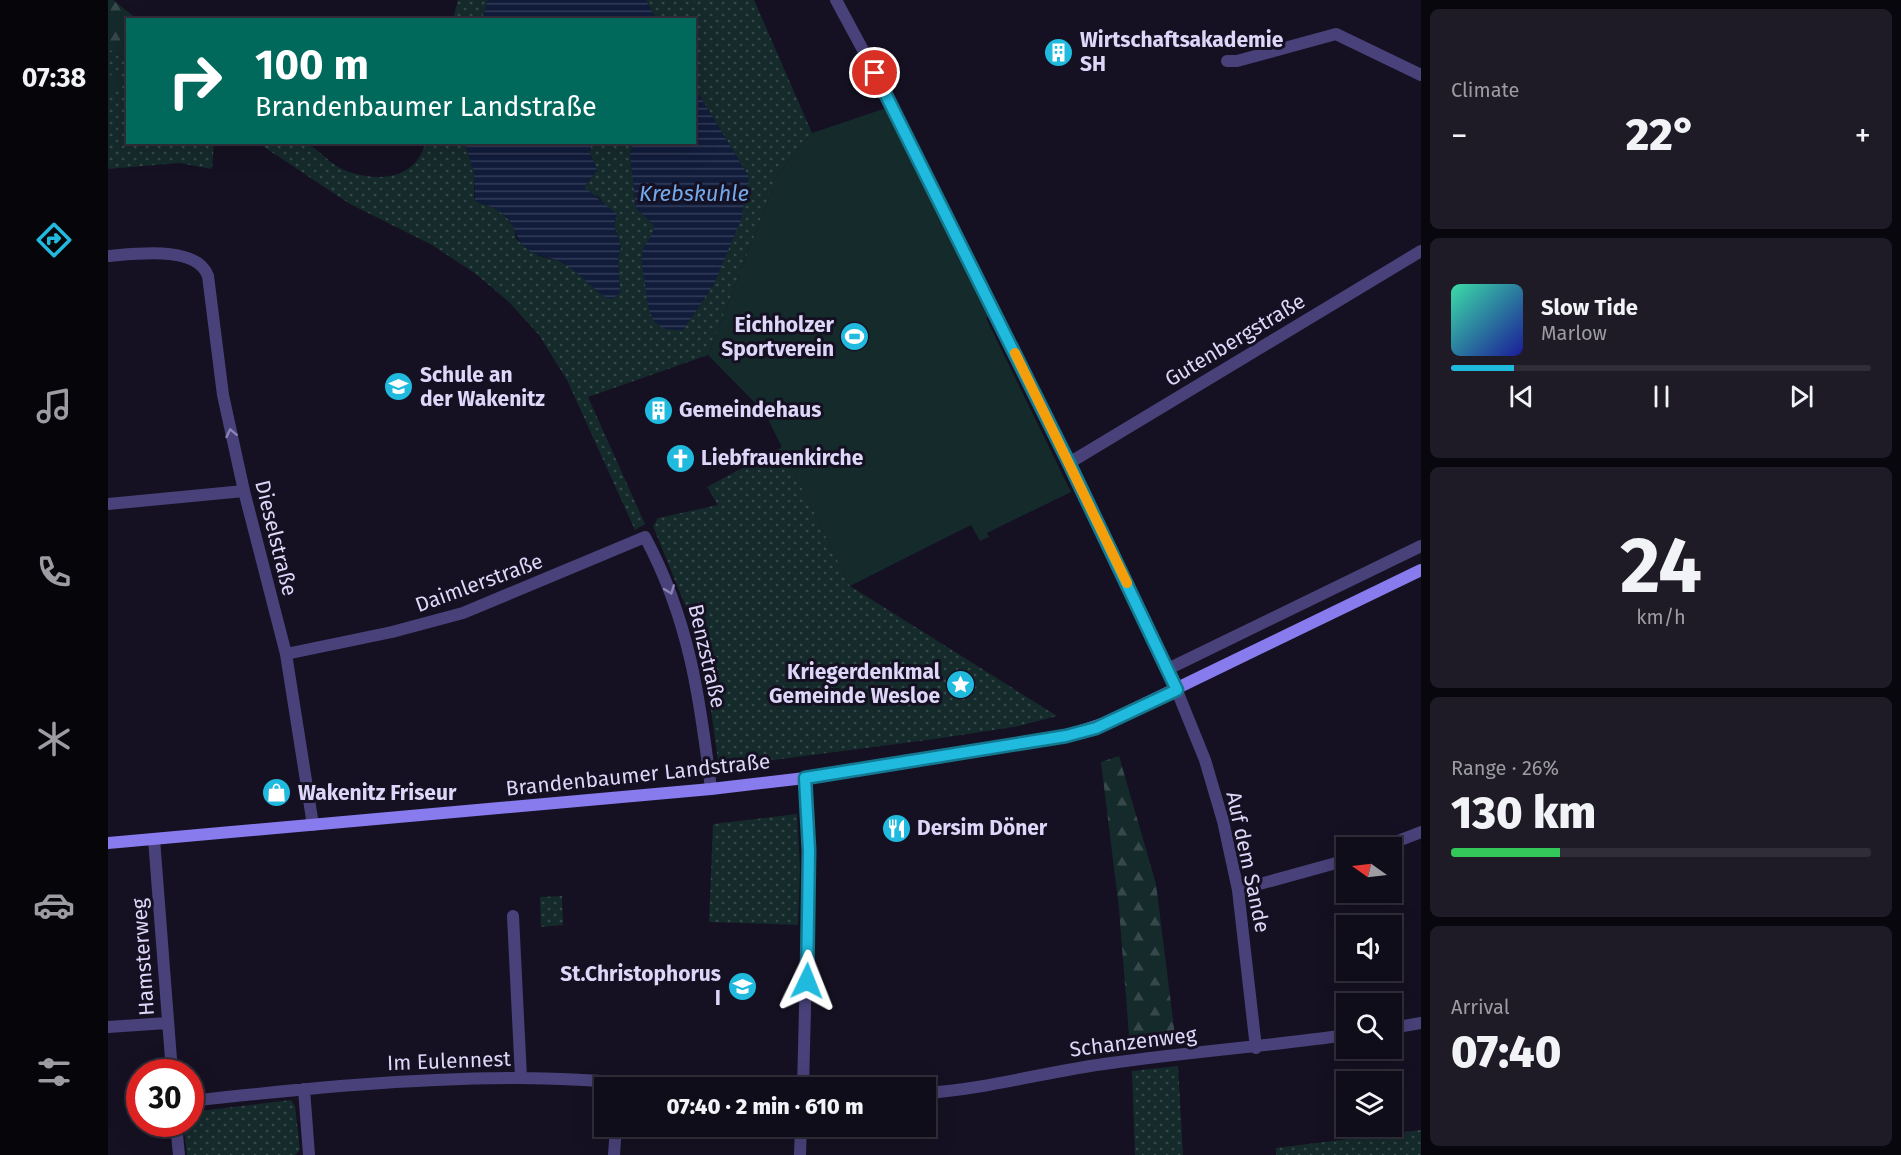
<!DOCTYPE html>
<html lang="en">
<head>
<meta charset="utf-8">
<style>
  :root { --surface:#100d1a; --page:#1e1b27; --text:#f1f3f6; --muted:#9c9ca2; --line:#302d39; --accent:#1fbade }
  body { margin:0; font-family:"Fira Sans",sans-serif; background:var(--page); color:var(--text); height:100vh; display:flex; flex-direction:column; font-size:22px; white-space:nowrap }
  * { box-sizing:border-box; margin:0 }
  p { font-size:20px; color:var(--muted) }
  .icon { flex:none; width:33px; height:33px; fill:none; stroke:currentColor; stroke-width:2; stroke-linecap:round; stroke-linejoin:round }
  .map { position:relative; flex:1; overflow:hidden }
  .details { display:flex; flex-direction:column; gap:9px; padding:9px; background:#09070e; width:480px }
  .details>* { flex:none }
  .guide { position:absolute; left:18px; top:18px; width:570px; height:126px; border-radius:0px; box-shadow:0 6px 24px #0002,0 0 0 2px var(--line); background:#00695c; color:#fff; overflow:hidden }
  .needle { width:39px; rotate:284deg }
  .fabs { position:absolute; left:1228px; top:837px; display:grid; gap:12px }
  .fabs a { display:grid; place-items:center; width:66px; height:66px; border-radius:0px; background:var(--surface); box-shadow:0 6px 24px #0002,0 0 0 2px var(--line); font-size:30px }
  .speed { position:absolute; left:18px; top:1059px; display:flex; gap:12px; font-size:30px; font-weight:700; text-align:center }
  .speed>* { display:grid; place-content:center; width:78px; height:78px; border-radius:50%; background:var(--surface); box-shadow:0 6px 24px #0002,0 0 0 2px var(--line); line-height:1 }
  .speed .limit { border:9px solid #d22; background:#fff; color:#111 }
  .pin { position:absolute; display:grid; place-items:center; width:51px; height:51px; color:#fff; margin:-26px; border:3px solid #fff; border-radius:50%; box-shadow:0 2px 6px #0007 }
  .me { position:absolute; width:66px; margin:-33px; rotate:2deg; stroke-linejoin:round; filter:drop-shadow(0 0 4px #0008) }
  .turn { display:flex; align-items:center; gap:21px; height:126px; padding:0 30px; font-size:27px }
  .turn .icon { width:78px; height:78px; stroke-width:2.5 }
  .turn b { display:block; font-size:42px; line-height:51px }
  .big { font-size:45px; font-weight:800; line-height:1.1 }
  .details .tile { flex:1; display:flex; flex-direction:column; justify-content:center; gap:9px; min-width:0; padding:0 21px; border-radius:9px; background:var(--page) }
  .details .dial { align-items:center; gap:0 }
  .dial b { font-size:78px; line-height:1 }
  .song { display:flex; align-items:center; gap:18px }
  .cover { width:72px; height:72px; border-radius:9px; background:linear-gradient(135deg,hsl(160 70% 55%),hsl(240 70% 35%)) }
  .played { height:6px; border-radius:3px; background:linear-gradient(90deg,var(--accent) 15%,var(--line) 15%) }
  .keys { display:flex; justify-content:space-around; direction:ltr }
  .heat { display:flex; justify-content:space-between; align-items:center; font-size:33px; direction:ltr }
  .charge { height:9px; border-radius:4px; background:linear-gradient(90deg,#34c759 26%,var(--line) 0) }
  .trip { position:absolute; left:486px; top:1077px; width:342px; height:60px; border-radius:0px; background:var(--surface); box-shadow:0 6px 24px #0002,0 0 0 2px var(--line); font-weight:800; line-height:60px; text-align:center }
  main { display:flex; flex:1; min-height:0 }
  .tabs { display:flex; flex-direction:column; width:108px; justify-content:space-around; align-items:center; background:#06050a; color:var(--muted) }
  .tabs .icon { width:42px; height:42px }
  .tabs .selected { color:var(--accent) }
  .tabs b { font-size:27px; color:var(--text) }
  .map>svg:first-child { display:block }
  .forest { fill:url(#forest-firs) }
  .park { fill:url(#park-dots) }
  .pitch { fill:#152a2b }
  .water { fill:url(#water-rules) }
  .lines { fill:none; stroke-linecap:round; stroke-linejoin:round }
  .street { stroke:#49427a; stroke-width:12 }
  .secondary { stroke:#887bed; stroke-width:12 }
  .oneway { stroke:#8c85b3 }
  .route-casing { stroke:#147990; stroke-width:15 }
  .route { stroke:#1fbade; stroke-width:10 }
  .slow { stroke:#f59e0b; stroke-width:10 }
  .labels { text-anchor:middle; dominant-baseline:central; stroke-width:6; stroke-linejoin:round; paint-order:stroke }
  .poi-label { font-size:21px; font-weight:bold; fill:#ded7f9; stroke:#151122; text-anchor:start }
  .street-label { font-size:21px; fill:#ded7f9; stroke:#151122 }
  .water-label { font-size:22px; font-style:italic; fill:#73a9eb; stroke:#151122 }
</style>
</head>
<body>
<main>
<nav class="tabs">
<b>07:38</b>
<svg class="icon selected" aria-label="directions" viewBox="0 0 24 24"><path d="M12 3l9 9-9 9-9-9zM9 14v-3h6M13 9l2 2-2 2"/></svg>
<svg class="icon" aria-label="music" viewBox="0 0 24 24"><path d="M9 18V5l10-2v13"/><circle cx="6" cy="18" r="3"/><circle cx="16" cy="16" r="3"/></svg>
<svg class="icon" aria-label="phone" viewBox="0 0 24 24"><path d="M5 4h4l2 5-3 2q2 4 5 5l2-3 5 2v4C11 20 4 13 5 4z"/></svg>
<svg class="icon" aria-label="climate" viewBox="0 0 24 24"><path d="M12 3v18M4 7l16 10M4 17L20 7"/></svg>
<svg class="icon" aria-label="car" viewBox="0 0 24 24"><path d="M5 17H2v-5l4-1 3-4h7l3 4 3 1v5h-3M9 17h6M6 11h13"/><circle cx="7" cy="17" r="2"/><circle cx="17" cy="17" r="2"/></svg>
<svg class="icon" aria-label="filters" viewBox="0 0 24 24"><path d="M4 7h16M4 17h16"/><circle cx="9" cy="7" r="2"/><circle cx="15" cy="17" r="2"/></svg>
</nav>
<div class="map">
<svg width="1313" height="1155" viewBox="0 0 1313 1155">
  <defs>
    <pattern id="forest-firs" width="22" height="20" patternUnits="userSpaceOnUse" patternTransform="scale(1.5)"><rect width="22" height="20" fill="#152a2b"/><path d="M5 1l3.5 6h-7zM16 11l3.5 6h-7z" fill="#37484a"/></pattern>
    <pattern id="park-dots" width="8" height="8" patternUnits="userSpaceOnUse" patternTransform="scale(1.5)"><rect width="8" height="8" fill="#152a2b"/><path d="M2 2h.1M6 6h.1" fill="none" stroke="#37484a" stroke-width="1.8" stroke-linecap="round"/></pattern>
    <pattern id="water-rules" width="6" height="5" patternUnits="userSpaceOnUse" patternTransform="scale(1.5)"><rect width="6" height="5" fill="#111c3b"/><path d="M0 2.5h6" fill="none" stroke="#333c58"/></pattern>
  </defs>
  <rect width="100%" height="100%" fill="#151122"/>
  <!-- forest -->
  <path class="forest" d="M0,0H5L29,19L20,20L19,59L0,49Z
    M1011,756L1048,884L1068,1044L1022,1048L1011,909L993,762Z"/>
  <!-- park -->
  <path class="park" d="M350,0H380L374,19H345Z
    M538,0H646L704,133L665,180V188L600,355L480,397L537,524L527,530L459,380L431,335L401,302L368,274L324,245L242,204L150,143C164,143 183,139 196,143C208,146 219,161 230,167C261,183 308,183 317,143H357L366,173V198L369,202L389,209L399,218L406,228L408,239L431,256L451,261L468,271L491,293H512L510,258L513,248L506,225L508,220L491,197L482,194L476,187L489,170L482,153L483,143H525L522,153L528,208L546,225V233L641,177L587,88L586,20L548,19Z
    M0,49L19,59L20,142L106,143L104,169L71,163L0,169Z
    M674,447L742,586L949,716L911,726L827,739L611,767L597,668L577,605L545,526L550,518L610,505L599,487Z
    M689,814L692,868L690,925L601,922L605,824Z
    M454,896L455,925L433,927L432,897Z
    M1070,1066L1075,1155H1027L1024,1071Z
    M183,1100L187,1106L192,1150L187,1155H79L75,1124H82L83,1112Z
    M1313,1130V1155H1168V1148Z"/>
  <!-- pitch -->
  <path class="pitch" d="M10,73L15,89L0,94V76Z
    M784,106L887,313L878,318L963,492L879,533L881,537L872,541L863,525L742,586L657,413L600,355L665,188V180L704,133Z"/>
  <!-- water -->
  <path class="water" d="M380,0H538L548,19H374Z
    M587,88L641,177L633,220L605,286L575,330C540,332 541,312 537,284C536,274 533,264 534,255C534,244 546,237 546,225L528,208L522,153L525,143L586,142Z
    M357,143H483L482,153L489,170L476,187L509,214L506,225L513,248L510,258L512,293L504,299L499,298C483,288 472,273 455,263C444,257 430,257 420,250C410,242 410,237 405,227C398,211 382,206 367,201L366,173Z"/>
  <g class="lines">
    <!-- street -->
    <path class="street" d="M728,0L776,89L961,463L1059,666L1097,760L1115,821L1130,890L1148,1048
      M1119,61H1129L1228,34L1313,75
      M0,256C27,254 89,245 100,276L115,395L136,491L178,654L205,825
      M961,463L1313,251
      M0,504L136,491
      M178,654L284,632L355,613L537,537C581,619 592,698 603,789
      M1060,669L1313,546
      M46,839L64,1072
      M1272,848L1313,832
      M1130,890L1239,860
      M405,916L413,1078
      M0,1027L59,1023
      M1284,1028L1313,1023
      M695,1088L701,850L697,778
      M196,1089L201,1155
      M818,1093C880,1089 940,1071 1003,1063C1081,1052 1160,1046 1239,1035
      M82,1101C191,1089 301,1078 410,1078C474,1078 538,1084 602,1088
      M68,1124L71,1155
      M506,1155L508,1126
      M692,1155L693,1126"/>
    <!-- secondary -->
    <path class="secondary" d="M0,843L603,789L697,778L958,736L997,723L1313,570"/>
  </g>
  <!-- one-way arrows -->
  <defs><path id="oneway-chevron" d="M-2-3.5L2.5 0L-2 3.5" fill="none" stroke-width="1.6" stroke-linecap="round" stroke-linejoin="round" transform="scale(1.5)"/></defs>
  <g class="oneway">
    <use href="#oneway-chevron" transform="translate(123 433) rotate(-102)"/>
    <use href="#oneway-chevron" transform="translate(562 590) rotate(69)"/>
  </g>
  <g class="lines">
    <defs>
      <path id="route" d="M699,981L701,850L697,778L958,736L988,728L1069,690L961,463L767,73"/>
    </defs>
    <!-- route casing -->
    <use href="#route" class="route-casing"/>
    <!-- route -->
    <use href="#route" class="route"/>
    <!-- slow -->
    <path class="slow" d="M907,353L1019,583"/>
  </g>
  <!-- icons -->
  <defs>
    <symbol id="building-disc" viewBox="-11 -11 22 22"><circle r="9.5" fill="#1fbade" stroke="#151122"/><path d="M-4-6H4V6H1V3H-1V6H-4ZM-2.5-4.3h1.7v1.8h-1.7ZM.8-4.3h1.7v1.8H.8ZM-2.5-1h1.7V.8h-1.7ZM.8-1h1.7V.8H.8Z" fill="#fff"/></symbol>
    <symbol id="stadium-disc" viewBox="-11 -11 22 22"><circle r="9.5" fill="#1fbade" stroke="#151122"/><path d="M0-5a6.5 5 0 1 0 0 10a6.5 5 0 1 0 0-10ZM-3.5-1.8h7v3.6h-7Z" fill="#fff"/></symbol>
    <symbol id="school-disc" viewBox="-11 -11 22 22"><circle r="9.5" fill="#1fbade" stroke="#151122"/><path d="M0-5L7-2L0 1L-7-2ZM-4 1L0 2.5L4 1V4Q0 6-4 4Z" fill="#fff"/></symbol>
    <symbol id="church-disc" viewBox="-11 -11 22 22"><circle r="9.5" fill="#1fbade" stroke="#151122"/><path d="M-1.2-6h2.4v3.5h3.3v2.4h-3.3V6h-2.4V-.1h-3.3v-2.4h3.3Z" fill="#fff"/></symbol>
    <symbol id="sight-disc" viewBox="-11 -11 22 22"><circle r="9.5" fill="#1fbade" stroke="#151122"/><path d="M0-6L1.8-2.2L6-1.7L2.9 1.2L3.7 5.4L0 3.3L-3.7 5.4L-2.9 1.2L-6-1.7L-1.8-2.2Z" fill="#fff"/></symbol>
    <symbol id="shop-disc" viewBox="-11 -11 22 22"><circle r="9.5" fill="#1fbade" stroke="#151122"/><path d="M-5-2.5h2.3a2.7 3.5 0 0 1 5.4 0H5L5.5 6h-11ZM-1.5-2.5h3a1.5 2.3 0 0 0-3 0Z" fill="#fff"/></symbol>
    <symbol id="restaurant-disc" viewBox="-11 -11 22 22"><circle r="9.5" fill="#1fbade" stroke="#151122"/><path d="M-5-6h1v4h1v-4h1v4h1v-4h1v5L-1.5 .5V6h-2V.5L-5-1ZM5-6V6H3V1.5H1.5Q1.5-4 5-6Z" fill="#fff"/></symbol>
  </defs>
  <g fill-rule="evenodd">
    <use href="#building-disc" x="934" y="36" width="33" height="33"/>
    <use href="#stadium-disc" x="730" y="320" width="33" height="33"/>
    <use href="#school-disc" x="274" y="370" width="33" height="33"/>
    <use href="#building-disc" x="534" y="394" width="33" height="33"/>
    <use href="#church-disc" x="556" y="442" width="33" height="33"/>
    <use href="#sight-disc" x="836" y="668" width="33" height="33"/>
    <use href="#shop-disc" x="152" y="776" width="33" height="33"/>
    <use href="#restaurant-disc" x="772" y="812" width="33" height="33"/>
    <use href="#school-disc" x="618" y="970" width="33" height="33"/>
  </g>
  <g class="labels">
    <!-- poi labels -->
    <g class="poi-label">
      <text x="972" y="40">Wirtschaftsakademie<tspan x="972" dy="24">SH</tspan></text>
      <text x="726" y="325" text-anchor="end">Eichholzer<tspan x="726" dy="24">Sportverein</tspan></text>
      <text x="312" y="375">Schule an<tspan x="312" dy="24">der Wakenitz</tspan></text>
      <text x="571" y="410">Gemeindehaus</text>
      <text x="593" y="458">Liebfrauenkirche</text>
      <text x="832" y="672" text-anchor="end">Kriegerdenkmal<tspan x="832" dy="24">Gemeinde Wesloe</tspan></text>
      <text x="190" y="793">Wakenitz Friseur</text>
      <text x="809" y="828">Dersim Döner</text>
      <text x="613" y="974" text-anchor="end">St.Christophorus<tspan x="613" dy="24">I</tspan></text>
    </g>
    <!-- street labels -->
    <g class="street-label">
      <text transform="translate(1127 340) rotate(-31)">Gutenbergstraße</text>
      <text transform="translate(168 538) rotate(76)">Dieselstraße</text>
      <text transform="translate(371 583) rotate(-20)">Daimlerstraße</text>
      <text transform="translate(599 656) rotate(77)">Benzstraße</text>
      <text transform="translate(530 775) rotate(-6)">Brandenbaumer Landstraße</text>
      <text transform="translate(1140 862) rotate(78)">Auf dem Sande</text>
      <text transform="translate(35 957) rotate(-94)">Hamsterweg</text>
      <text transform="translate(1025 1042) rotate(-7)">Schanzenweg</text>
      <text transform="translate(341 1061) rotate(-2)">Im Eulennest</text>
    </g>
    <!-- water labels -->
    <g class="water-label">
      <text x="586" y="193">Krebskuhle</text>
    </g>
  </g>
</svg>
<div class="fabs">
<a><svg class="needle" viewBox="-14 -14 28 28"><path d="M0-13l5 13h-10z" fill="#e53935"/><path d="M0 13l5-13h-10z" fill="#9c9ca2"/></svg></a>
<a><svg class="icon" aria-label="sound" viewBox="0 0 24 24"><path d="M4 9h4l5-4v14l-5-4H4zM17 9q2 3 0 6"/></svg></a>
<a><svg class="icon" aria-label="search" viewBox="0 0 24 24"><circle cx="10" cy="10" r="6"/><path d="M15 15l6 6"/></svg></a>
<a><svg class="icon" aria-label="layers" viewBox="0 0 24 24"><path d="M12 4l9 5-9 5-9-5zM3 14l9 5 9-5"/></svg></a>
</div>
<div class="speed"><div class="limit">30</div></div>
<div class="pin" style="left:767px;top:73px;background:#d93025"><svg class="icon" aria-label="arrive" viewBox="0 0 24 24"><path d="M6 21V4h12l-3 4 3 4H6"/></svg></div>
<svg class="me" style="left:699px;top:981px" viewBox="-20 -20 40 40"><path d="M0-17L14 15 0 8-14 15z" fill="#1fbade" stroke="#fff" stroke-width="4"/></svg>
<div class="trip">07:40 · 2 min · 610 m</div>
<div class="guide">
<div class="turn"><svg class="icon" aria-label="right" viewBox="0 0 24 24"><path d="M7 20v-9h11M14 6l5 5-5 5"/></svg><div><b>100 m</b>Brandenbaumer Landstraße</div></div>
</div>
</div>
<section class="details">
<div class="tile"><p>Climate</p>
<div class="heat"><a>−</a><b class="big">22°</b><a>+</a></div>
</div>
<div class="tile">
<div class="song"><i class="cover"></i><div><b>Slow Tide</b><p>Marlow</p></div></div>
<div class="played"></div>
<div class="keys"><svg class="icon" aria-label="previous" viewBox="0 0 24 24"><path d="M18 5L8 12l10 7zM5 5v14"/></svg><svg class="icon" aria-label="pause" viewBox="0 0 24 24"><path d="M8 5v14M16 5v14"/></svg><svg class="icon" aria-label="next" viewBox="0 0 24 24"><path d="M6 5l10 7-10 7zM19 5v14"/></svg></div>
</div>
<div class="tile dial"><b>24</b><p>km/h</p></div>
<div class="tile"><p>Range · 26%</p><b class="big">130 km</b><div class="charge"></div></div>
<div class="tile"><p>Arrival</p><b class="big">07:40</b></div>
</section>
</main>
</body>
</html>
